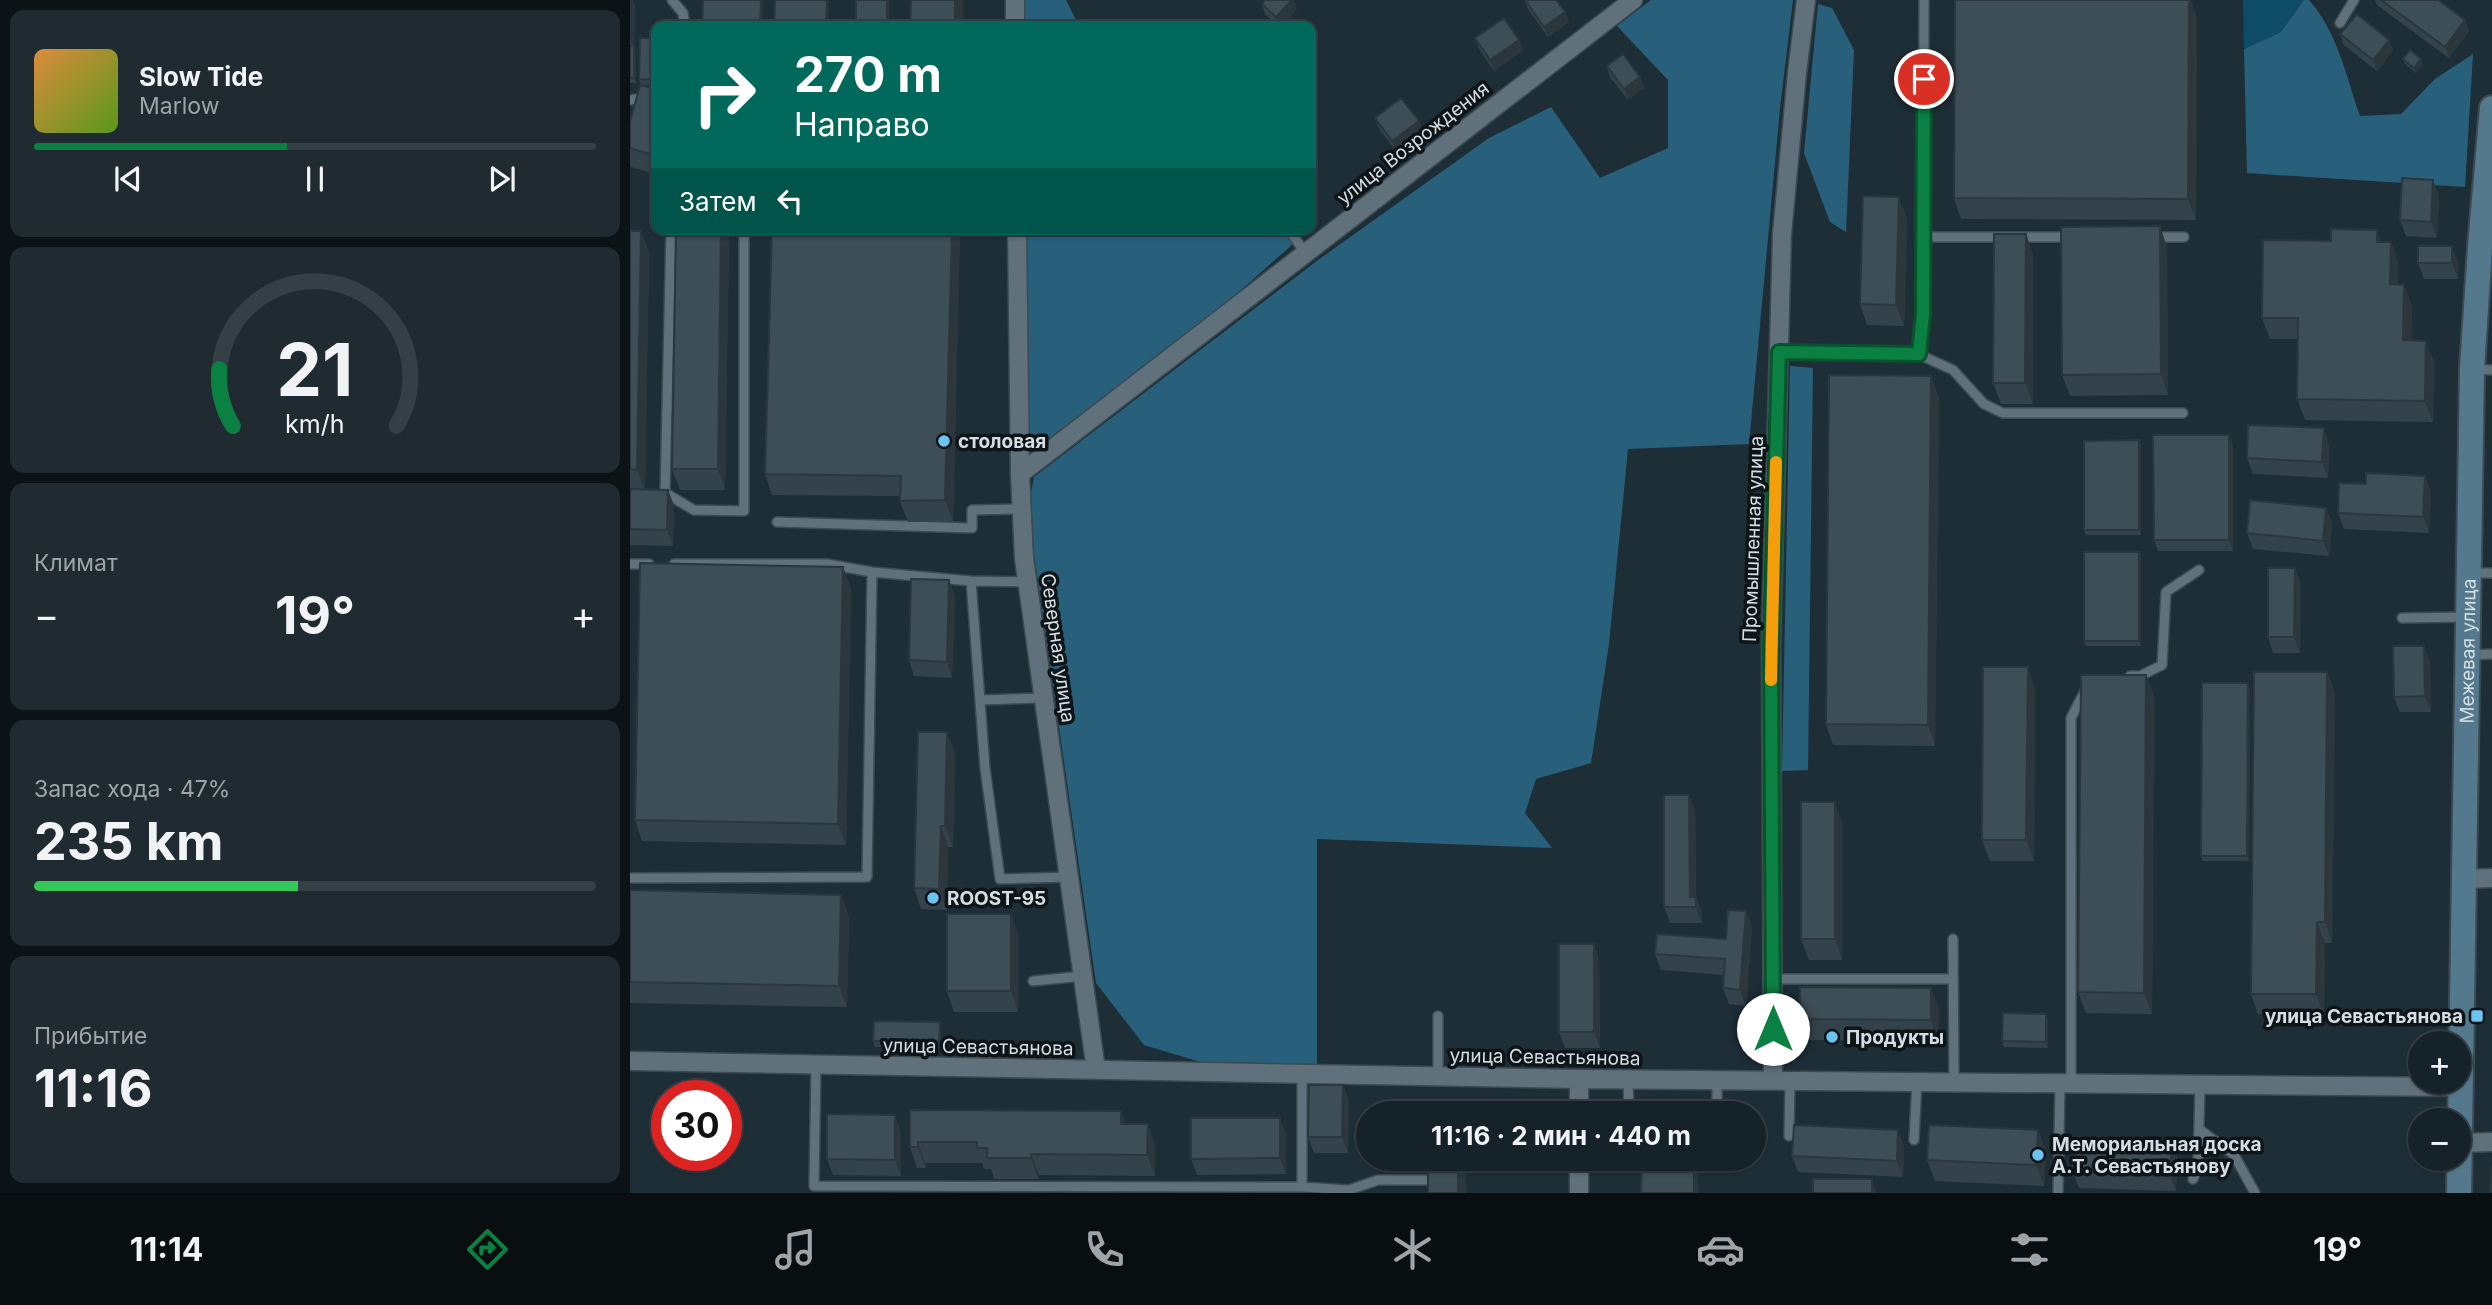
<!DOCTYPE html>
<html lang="ru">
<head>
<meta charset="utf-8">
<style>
  :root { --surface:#162229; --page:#1f2a31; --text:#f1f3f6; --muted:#9ea4a8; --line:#353f46; --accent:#0b8043 }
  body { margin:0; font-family:Inter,sans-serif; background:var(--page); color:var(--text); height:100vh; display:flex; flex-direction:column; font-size:26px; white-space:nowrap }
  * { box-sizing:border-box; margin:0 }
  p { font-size:23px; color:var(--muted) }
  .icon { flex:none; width:38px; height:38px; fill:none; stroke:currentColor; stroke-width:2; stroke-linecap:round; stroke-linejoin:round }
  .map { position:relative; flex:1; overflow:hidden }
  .details { display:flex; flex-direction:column; gap:10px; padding:10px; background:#0c1317; width:630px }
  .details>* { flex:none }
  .top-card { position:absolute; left:21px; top:21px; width:665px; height:214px; border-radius:14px; box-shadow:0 2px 5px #0004,0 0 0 2px var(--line); background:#00695c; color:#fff; overflow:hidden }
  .tools { position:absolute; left:1778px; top:1031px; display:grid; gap:14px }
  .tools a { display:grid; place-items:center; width:63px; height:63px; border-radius:50%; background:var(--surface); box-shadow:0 2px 5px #0004,0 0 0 2px var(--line); font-size:35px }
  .speed { position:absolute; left:21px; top:1080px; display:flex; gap:14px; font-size:35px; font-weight:700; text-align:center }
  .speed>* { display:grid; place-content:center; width:91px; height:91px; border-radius:50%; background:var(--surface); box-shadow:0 2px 5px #0004,0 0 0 2px var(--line); line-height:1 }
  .speed .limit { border:10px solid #d22; background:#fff; color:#111 }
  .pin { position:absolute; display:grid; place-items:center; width:60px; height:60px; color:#fff; margin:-30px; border:4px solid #fff; border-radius:50%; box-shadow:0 2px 7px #0007 }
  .me { position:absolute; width:77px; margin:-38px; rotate:0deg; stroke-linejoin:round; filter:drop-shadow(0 0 5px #0008) }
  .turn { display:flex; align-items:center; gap:24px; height:147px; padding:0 28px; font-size:32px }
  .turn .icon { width:91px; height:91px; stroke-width:2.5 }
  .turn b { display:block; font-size:49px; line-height:60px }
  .then { display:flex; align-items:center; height:66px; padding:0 28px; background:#0003; gap:14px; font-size:26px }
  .big { font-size:52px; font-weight:700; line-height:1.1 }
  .details .card { flex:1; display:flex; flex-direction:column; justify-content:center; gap:10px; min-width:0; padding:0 24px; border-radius:14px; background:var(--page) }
  .details .dial { align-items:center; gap:0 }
  .dial svg { height:182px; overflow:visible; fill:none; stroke:var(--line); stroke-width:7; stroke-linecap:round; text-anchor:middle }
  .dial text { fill:var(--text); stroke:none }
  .song { display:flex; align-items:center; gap:21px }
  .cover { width:84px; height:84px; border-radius:10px; background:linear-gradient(135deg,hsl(30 70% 55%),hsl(90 70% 35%)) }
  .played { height:7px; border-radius:4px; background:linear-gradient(90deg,var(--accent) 45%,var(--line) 45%) }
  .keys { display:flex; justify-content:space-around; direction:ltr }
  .heat { display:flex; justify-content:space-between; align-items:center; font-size:38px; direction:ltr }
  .charge { height:10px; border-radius:5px; background:linear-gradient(90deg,#34c759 47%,var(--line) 0) }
  .trip { position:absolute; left:726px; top:1101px; width:410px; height:70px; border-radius:35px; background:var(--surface); box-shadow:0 2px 5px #0004,0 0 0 2px var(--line); font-weight:700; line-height:70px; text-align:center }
  .menu { display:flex; height:112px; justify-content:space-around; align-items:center; background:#090e10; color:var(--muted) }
  .menu .icon { width:49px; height:49px }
  .menu .selected { color:var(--accent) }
  .menu b { font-size:32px; color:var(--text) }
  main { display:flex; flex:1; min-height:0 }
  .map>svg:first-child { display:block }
  .green { fill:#0d4b66 }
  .forest { fill:#28607c }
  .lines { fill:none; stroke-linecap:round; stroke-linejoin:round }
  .lane-casing { stroke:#3c4a51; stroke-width:12 }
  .street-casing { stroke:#3c4a51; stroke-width:21 }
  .secondary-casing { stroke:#3c4a51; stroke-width:28 }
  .lane { stroke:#60717b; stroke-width:9 }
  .street { stroke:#60717b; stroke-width:18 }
  .secondary { stroke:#54798c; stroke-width:24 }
  .wall { fill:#34434b }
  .shaded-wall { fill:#2b373d }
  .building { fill:#3d4e57; stroke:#2b373d; stroke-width:2 }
  .route-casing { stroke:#07532c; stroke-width:18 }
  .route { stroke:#0b8043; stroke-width:12 }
  .slow { stroke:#f59e0b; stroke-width:12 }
  .poi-dot { fill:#6ac3f1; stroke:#0e1519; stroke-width:2.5 }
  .labels { text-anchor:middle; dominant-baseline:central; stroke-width:7; stroke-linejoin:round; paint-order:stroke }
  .street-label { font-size:19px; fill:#d4dee3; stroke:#0e1519 }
  .poi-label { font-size:19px; font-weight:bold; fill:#d4dee3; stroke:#0e1519; text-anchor:start }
</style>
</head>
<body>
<main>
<section class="details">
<div class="card">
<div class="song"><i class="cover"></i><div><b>Slow Tide</b><p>Marlow</p></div></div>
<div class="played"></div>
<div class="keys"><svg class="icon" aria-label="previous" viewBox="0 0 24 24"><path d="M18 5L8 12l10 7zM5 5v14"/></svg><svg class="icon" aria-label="pause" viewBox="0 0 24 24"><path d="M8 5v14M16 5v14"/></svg><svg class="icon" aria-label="next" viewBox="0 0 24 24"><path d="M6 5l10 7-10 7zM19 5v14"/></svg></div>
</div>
<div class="card dial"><svg viewBox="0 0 100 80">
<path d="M14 69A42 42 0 1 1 86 69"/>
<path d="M14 69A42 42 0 0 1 8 44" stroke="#0b8043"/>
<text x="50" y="56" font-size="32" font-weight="700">21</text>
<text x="50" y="72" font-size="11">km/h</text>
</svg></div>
<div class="card"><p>Климат</p>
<div class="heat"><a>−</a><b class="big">19°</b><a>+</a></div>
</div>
<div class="card"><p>Запас хода · 47%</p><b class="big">235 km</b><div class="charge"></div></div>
<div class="card"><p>Прибытие</p><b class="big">11:16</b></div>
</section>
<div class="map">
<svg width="1862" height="1193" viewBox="0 0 1862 1193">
  <rect width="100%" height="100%" fill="#1e2e37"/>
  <!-- green -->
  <path class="green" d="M1613,0H1674L1651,32L1614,49Z"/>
  <!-- forest -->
  <path class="forest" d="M393,0H436L449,26H393Z
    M1021,0H1163L1150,108L1119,444L998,449L979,644L961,763L906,779L895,813L922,848L687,839V1065L577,1064L514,1045L466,983L404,554L401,493L404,477L688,260L859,138L921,107L970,178L1038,148V80L987,26Z
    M1674,0H1679C1708,33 1716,76 1730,116L1771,114L1805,79L1843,54L1835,187L1617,173L1614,49L1651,32Z
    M1188,4L1202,8L1224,50L1216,232L1200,222L1174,153Z
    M395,229H664L671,237L595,304L404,450L399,444L397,399Z
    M1160,366L1183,368L1178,770L1152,771Z"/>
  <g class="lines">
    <defs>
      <path id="lane" d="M42,0L53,13L55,26
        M1710,23L1724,0
        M0,100L26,96
        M41,229L35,493L64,510L114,511V229
        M659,229L675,253
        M1294,237H1442
        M1523,237H1554
        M1149,352L1288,354L1293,315L1294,0
        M1288,354L1323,370L1354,404L1373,413H1553
        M1844,369L1862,370
        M147,522L342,528V510L391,509
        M0,564H19
        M44,564H197L242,572L341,581L397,582
        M1840,573H1862
        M341,581L355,768L370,879L439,877
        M1772,618L1836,617
        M1839,655L1862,654
        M1500,676H1510L1532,665L1536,592L1569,570
        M351,700L413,698
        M0,878L237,877L242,572
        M1323,939L1324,1082
        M1143,979H1323
        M403,981L453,976
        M808,1016V1077
        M186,1065L184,1186L672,1187L719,1190L748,1180H796
        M672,1074V1187
        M998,1079L999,1113
        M1441,1083V718L1456,689
        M1087,1113V1079
        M1569,1129L1604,1155L1625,1193
        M1159,1136L1160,1080
        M1284,1140L1287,1081
        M1563,1179L1568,1165L1570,1084
        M1428,1193L1430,1083"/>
      <path id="street" d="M385,0V26
        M387,229L390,474L394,558L466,1070
        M390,474L1003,0
        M1832,879L1862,878
        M0,1061L949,1079L1830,1087
        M1143,1080L1141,643L1152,234L1167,73L1176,0
        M949,1113V1079
        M1830,1143L1862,1142
        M949,1158V1193"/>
      <g id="secondary">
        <path id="s1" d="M1829,1193L1842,369L1850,247L1862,108"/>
      </g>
    </defs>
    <!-- lane casing -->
    <use href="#lane" class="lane-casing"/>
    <!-- street casing -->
    <use href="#street" class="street-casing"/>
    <!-- secondary casing -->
    <use href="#secondary" class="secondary-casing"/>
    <!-- lane -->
    <use href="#lane" class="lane"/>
    <!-- street -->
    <use href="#street" class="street"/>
    <!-- secondary -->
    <use href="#secondary" class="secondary"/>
  </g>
  <!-- wall -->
  <path class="wall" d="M0,0H3L5,6L4,47L6,51V83H0Z
    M894,0L935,12L939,22L918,37L898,9Z
    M1745,0H1808L1835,20L1839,31L1819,58L1747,5Z
    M632,4L667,9L652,26H649L635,14Z
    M1567,17L1566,220L1331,219L1324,198Z
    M1710,34L1759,40L1763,50L1747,71L1714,45Z
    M26,38V85H11L9,79Z
    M845,38L889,40L893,50L864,71L849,49Z
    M1773,59H1791L1793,64L1786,73L1775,64Z
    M977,66L1010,77L1014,88L998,100L980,77Z
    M26,89V174L1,167L0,165V148Z
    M745,118L789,121L793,131L766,151L749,129Z
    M1803,180L1809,196L1807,238L1776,236L1770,220Z
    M1277,218L1274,326L1237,325L1230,304Z
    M46,229H95L99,239L95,490H50L42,469Z
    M133,229H329L330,232L323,521L278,522L270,501V496L142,495L135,474L142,230Z
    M0,231H11L19,252L15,489L38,490L44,506L43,546L0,545Z
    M1396,234L1403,255V404H1371L1363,383Z
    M1751,242H1761L1768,263V285H1774L1782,306L1781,341H1796L1804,362L1803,422L1675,420L1667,399L1668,339H1640L1632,318Z
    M1537,247L1538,395L1440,396L1432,375Z
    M1828,262V279H1794L1788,263Z
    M1309,397L1305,746L1203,745L1196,724Z
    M1599,435L1603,446V551H1528L1524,540Z
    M1509,440L1511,446V535H1456L1454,530Z
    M1699,444L1698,478L1623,474L1617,458Z
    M1795,476L1801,492L1799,533L1714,529L1708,513L1736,484Z
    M1696,508L1702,523L1699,556L1623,549L1617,533Z
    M1511,557V646H1456L1454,641Z
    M213,567L221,588L216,845L12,841L5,820Z
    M1671,584L1670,653H1643L1638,637Z
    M325,596L322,678L284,676L279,660Z
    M1794,646L1800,662L1801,712H1770L1764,697Z
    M1697,672L1705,693L1702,943H1695L1694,1015L1628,1014L1621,994Z
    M1405,688L1404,861H1360L1352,840Z
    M1620,689L1619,861H1573L1571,856Z
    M1524,696L1522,1014L1456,1013L1448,992Z
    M325,753L323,847H318L317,910L291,909L284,888Z
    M1059,795L1065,811L1066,897L1072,913V923H1040L1034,907Z
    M1212,823V960H1179L1171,939Z
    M0,890L219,916L217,1007L0,1003Z
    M1116,911L1122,927L1116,1006L1099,1004L1093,988L1094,975L1031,970L1025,954L1096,939Z
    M381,914L388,935V1012H324L317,991Z
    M964,944L969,960L970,1048H935L929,1032Z
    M1301,988L1309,1009L1308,1041L1178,1040L1170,1019Z
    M1418,1019V1048L1374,1047L1372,1041Z
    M310,1022L311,1027V1048L245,1047L243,1041Z
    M713,1085L719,1101L718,1153H684L678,1137Z
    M280,1110L496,1124L525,1145V1176L409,1175L408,1179H364L361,1169H354L352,1163H295L296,1168H287L280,1147Z
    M1408,1130L1416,1151L1414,1186L1305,1181L1297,1160Z
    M271,1131V1176L203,1175L197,1159Z
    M656,1134V1174L567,1175L561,1159Z
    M1542,1140L1547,1156L1546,1191L1449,1188L1443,1172Z
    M1274,1146L1273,1177L1168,1172L1162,1156Z
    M1012,1158H1073V1170H1068Z"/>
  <!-- shaded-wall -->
  <path class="shaded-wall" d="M0,0H3L5,6L4,47L6,51V83L4,78V49L0,39Z
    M131,0H133L132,26H130Z
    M197,0H199L198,26H196Z
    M257,0H259V26H257Z
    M325,0H333V26H325Z
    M662,0H664L667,9L652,26H650L646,17Z
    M1559,0H1561L1567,17L1566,220L1558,199Z
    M935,12L939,22L918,37L914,27Z
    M1835,20L1839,31L1819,58L1815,47Z
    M889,40L893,50L864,71L860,60Z
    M1759,40L1763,50L1747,71L1743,60Z
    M1791,59L1793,64L1786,73L1784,68Z
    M1010,77L1014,88L998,100L994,89Z
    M789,121L793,131L766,151L762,141Z
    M1803,180L1809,196L1807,238L1801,222Z
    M1269,197L1277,218L1274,326L1266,305Z
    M1530,226L1537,247L1538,395L1531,374Z
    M91,229H95L99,239L95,490L88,469Z
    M322,229H329L330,232L323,521L315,500Z
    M1747,230L1754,251L1747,242Z
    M11,231L19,252L15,490L7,470Z
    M1396,234L1403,255V404L1395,383Z
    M1761,242L1768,263V305L1760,284Z
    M1822,246L1828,262V279L1822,263Z
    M1774,285L1782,306L1781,361L1773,340Z
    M1796,341L1804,362L1803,422L1795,401Z
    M1301,376L1309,397L1305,746L1298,725Z
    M1694,428L1699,444L1698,478L1692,462Z
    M1599,435L1603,446V551L1599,540Z
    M1509,440L1511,446V535L1509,530Z
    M1795,476L1801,492L1799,533L1793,517Z
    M38,490L44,506L43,546L37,530Z
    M1696,508L1702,523L1699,556L1693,541Z
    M1509,552L1511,557V646L1509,641Z
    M213,567L221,588L216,845L208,824Z
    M1665,568L1671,584L1670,653L1664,637Z
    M319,580L325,596L322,678L317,662Z
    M1794,646L1800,662L1801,712L1795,696Z
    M1398,667L1405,688L1404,861L1396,840Z
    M1697,672L1705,693L1702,943L1695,922Z
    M1516,675L1524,696L1522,1014L1514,993Z
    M1618,683L1620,689L1619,861L1617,856Z
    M317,732L325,753L323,847L315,826Z
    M1059,795L1065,811L1066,907L1060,897Z
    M1205,802L1212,823V960L1205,939Z
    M311,826L318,847L317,910L309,889Z
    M211,895L219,916L217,1007L209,986Z
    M1066,897L1072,913V923L1066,907Z
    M1116,911L1122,927L1116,1006L1110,990Z
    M381,914L388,935V1012L381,991Z
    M1687,922L1695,943L1694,1015L1686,994Z
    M964,944L969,960L970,1048L964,1032Z
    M1301,988L1309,1009L1308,1041L1301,1020Z
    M1416,1014L1418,1019V1048L1416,1042Z
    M310,1022L311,1027V1048L309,1042Z
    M713,1085L719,1101L718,1153L712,1137Z
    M491,1111L499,1132L491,1124Z
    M265,1115L271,1131V1176L265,1160Z
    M650,1118L656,1134V1174L650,1158Z
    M518,1124L525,1145V1176L517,1155Z
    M1268,1130L1274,1146L1273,1177L1267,1161Z
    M1408,1130L1416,1151L1414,1186L1406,1165Z
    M1542,1140L1547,1156L1546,1191L1540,1176Z
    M288,1142L295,1163L296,1168L288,1147Z
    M401,1154L409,1175L408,1179L401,1158Z
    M828,1158H836V1193H828Z
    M1069,1158H1073V1170Z
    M1064,1159L1068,1170V1193H1064Z
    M1242,1179L1247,1193H1242Z"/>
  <!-- building -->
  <path class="building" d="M73,0H131L130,26H72Z
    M145,0H197L196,26H144Z
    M226,0H257V26H226Z
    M281,0H325V26H280Z
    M635,0H662L646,17L632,4Z
    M895,0H926L935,12L914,27Z
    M1325,0H1559L1558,199L1324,198Z
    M1751,0H1808L1835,20L1815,47Z
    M1727,14L1759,40L1743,60L1710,34Z
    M874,18L889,40L860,60L845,38Z
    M483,22L485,26H473Z
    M10,38H26V80L9,79Z
    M0,46H4V78H0Z
    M1780,50L1791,59L1784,68L1773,59Z
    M993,54L1010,77L994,89L977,66Z
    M10,85L26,89V156L0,148V122Z
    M771,98L789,121L762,141L745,118Z
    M1772,178L1803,180L1801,222L1770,220Z
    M1233,196L1269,197L1266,305L1230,304Z
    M1530,226L1531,374L1432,375L1431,227Z
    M46,229H91L88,469H42Z
    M142,229H322L315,500L270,501L271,476L135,474Z
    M1701,229L1747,230V242H1761L1760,284L1774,285L1773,340L1796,341L1795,401L1667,399L1668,318H1632L1633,240L1701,241Z
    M0,231H11L7,470L0,469Z
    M1364,234H1396L1395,383H1363Z
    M1788,246H1822V263H1788Z
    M1199,375L1301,376L1298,725L1196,724Z
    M1618,425L1694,428L1692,462L1617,458Z
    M1523,435H1599V540H1524Z
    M1509,440V530H1454V441Z
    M1736,473L1795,476L1793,517L1708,513L1709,483L1736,484Z
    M0,489L38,490L37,530L0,529Z
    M1620,500L1696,508L1693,541L1617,533Z
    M1454,552H1509V641H1454Z
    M10,563L213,567L208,824L5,820Z
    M1638,568H1665L1664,637H1638Z
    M281,579L319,580L317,662L279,660Z
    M1763,646H1794L1795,696L1764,697Z
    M1353,667H1398L1396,840H1352Z
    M1624,672H1697L1695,922H1687L1686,994H1621Z
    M1451,675H1516L1514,993L1448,992Z
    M1572,683H1618L1617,856H1571Z
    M288,732H317L315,826H311L309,889L284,888Z
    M1034,795H1059L1060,897H1066V907H1034Z
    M1171,802H1205V939H1171Z
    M0,890L211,895L209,986L0,982Z
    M1098,910L1116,911L1110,990L1093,988L1095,959L1025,954L1027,934L1096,939Z
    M317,914H381V991H317Z
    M929,944H964V1032H929Z
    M1170,987L1301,988V1020L1170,1019Z
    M1373,1013L1416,1014V1042L1372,1041Z
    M244,1021L310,1022L309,1042L243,1041Z
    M679,1085H713L712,1137H678Z
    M280,1110L491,1111V1124H518L517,1155L401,1154V1158H357V1148H347V1142H288V1147H280Z
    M197,1114L265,1115V1160L197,1159Z
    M561,1118H650V1158L561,1159Z
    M1164,1125L1268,1130L1267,1161L1162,1156Z
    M1299,1125L1408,1130L1406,1165L1297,1160Z
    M1445,1137L1542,1140L1540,1176L1443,1172Z
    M798,1158H828V1193H798Z
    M1012,1158H1069V1160L1064,1159V1193H1011Z
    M1862,1166V1193H1860Z
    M1183,1179H1242V1193H1183Z"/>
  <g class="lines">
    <defs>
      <path id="route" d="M1143,1029L1141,643L1149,352L1289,354L1293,314L1294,79"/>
    </defs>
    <!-- route casing -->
    <use href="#route" class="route-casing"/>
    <!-- route -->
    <use href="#route" class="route"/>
    <!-- slow -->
    <path class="slow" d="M1141,680L1146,462"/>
  </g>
  <!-- markers -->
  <g class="poi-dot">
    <circle cx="314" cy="441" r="7"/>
    <circle cx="303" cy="898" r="7"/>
    <rect x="1840" y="1009" width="14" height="14" rx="3.5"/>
    <circle cx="1202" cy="1037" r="7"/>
    <circle cx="1408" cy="1155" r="7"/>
  </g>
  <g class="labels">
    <!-- street labels -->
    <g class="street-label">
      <text transform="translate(783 143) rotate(-38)">улица Возрождения</text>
      <text transform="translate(1123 539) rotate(-88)">Промышленная улица</text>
      <text transform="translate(428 648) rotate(82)">Северная улица</text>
      <text stroke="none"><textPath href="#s1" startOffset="542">Межевая улица</textPath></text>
      <text transform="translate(348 1047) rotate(1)">улица Севастьянова</text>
      <text transform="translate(915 1057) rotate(1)">улица Севастьянова</text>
    </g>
    <!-- poi labels -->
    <g class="poi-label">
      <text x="328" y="441">столовая</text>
      <text x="317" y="898">ROOST-95</text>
      <text x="1833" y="1016" text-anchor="end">улица Севастьянова</text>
      <text x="1216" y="1037">Продукты</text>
      <text x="1422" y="1144">Мемориальная доска<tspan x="1422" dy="22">А.Т. Севастьянову</tspan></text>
    </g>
  </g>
</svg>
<div class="tools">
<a>+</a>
<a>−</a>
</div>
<div class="speed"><div class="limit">30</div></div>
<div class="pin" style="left:1294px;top:79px;background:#d93025"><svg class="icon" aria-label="arrive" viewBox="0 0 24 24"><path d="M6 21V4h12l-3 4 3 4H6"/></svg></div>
<svg class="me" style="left:1143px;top:1029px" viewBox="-20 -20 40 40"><circle r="19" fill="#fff"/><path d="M0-13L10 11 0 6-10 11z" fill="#0b8043"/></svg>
<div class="trip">11:16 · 2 мин · 440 m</div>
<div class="top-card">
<div class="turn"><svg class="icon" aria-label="right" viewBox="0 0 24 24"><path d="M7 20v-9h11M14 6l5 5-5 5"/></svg><div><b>270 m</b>Направо</div></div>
<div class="then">Затем<svg class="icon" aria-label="left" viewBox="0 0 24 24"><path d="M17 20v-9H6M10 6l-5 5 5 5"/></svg></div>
</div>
</div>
</main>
<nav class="menu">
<b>11:14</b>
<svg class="icon selected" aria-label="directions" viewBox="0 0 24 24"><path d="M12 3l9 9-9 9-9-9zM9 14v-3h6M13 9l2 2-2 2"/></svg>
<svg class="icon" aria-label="music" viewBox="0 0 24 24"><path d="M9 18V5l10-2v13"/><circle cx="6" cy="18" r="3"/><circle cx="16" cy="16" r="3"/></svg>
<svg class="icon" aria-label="phone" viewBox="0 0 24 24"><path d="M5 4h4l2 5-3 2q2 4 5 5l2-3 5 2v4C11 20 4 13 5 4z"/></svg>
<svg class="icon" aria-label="climate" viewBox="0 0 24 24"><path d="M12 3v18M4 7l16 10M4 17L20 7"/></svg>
<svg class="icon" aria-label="car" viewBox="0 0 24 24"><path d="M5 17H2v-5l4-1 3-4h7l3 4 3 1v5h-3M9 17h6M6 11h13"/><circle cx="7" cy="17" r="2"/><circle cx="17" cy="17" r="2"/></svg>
<svg class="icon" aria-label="filters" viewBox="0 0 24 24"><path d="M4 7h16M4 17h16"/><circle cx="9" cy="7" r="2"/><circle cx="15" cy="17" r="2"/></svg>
<b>19°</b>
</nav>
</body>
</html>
